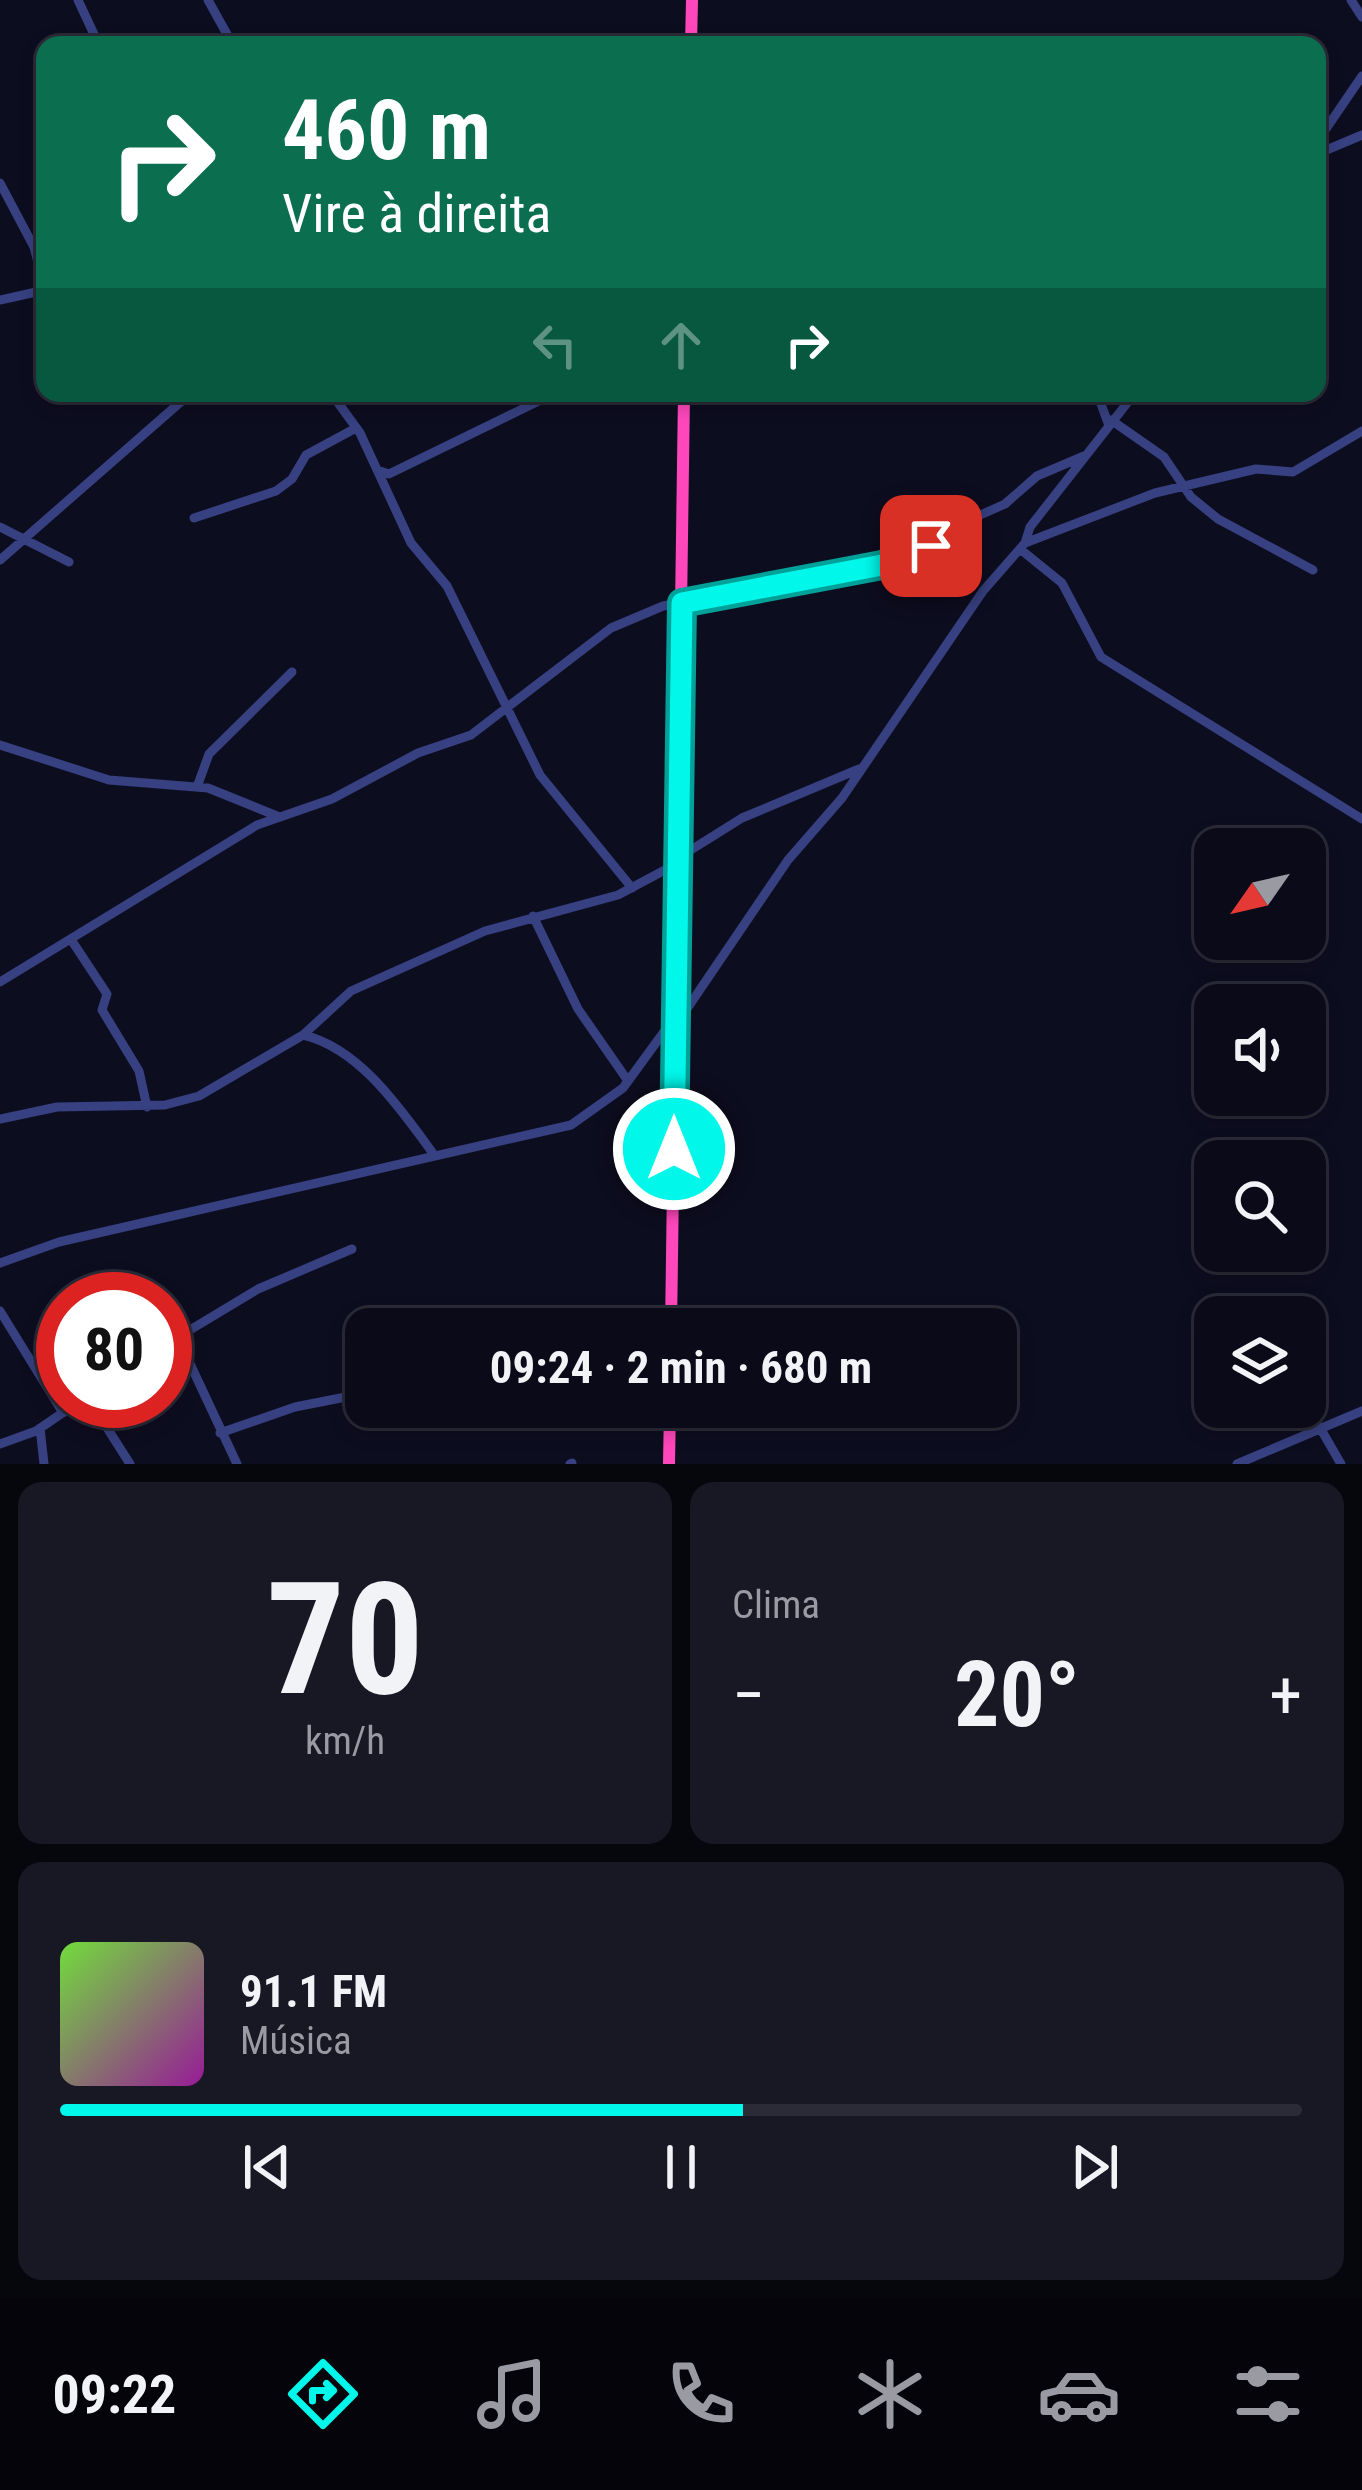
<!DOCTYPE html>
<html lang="pt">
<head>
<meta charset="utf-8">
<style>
  :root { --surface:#0a0a18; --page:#181825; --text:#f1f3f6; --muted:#999aa2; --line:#2a2b37; --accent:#00f7ea }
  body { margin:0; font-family:"Roboto Condensed",sans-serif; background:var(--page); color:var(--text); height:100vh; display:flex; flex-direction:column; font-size:45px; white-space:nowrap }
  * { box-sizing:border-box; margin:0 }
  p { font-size:39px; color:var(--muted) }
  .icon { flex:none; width:66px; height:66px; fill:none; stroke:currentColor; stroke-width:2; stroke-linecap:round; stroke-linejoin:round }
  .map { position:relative; height:1464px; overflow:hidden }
  .side { display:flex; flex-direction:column; gap:18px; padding:18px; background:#06060d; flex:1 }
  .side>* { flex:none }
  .top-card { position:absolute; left:36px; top:36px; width:1290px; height:366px; border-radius:24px; box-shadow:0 6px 18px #0003,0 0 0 3px var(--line); background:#0b6e4f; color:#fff; overflow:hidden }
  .needle { width:78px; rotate:236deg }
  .tools { position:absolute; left:1194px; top:828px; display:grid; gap:24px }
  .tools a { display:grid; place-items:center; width:132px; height:132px; border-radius:24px; background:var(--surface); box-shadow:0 6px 18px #0003,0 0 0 3px var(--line); font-size:60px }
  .speed { position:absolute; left:36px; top:1272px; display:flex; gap:24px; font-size:60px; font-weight:700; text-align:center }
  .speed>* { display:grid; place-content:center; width:156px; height:156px; border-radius:50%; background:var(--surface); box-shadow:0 6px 18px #0003,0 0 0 3px var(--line); line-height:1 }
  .speed .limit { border:18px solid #d22; background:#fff; color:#111 }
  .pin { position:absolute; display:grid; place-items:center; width:102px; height:102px; color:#fff; margin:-51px; border-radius:24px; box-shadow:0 6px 18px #0006 }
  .me { position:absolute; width:132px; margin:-66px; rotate:0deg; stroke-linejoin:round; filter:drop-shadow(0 0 9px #0008) }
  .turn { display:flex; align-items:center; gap:42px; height:252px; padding:0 48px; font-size:54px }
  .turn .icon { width:156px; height:156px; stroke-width:2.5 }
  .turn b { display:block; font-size:84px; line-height:102px }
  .lanes { display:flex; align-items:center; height:114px; padding:0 48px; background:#0003; justify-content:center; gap:60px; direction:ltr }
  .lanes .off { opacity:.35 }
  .big { font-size:90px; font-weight:700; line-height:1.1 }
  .side .card { flex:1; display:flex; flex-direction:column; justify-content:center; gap:18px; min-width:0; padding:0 42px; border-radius:24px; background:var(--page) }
  .side .dial { align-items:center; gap:0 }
  .dial b { font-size:156px; line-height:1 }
  .song { display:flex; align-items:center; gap:36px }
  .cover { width:144px; height:144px; border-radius:18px; background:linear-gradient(135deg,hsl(100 70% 55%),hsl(300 70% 35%)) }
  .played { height:12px; border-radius:6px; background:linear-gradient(90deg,var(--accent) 55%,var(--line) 55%) }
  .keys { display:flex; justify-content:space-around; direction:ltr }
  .heat { display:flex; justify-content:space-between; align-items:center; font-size:66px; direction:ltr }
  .side .tiles { flex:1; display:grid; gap:18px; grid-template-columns:1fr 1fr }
  .card:last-child { grid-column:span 2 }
  .trip { position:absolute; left:345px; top:1308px; width:672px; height:120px; border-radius:24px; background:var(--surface); box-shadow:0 6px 18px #0003,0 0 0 3px var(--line); font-weight:700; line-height:120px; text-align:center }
  .tab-bar { display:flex; height:192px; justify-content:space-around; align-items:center; background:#04040a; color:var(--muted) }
  .tab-bar .icon { width:84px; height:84px }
  .tab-bar .selected { color:var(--accent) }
  .tab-bar b { font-size:54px; color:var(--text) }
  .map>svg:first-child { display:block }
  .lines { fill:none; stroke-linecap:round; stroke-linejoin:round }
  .minor { stroke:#374080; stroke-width:9 }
  .highway { stroke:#ff47bc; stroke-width:12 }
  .route-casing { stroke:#00a198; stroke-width:30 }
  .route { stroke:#00f7ea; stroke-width:21 }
</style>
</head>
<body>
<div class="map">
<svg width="1362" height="1464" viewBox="0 0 1362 1464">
  <rect width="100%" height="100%" fill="#0d0d20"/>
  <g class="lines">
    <!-- minor -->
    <path class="minor" d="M78,0L99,45
      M208,0L233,45
      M1351,0L1362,17
      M1317,142L1362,76
      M1317,154L1362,135
      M0,183L34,247L45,290L0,300
      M331,393L360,433L411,543L447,586L540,775L632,888
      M1097,393L1108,423
      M1111,420L1164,457L1191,497L1218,519L1313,570
      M377,470L389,474L555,393
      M194,518L276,491L292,479L306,455L356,428
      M0,527L69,562
      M1025,543L1030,527L1135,393
      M1020,549L1062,583L1101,657L1362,819
      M0,560L184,399L203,393
      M0,745L109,780L208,788L277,816
      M197,787L209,754L292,672
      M678,858L742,818L859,769
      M533,916L578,1009L628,1081
      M72,941L107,994L102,1010L139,1071L147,1107
      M0,982L257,825L332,799L418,753L471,735L611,628L663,606L920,554L958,525L1005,504L1037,476L1084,456
      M678,1022L788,860L842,798L983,591L1025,543L1155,493L1256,469L1293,472L1362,431
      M303,1035C360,1048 402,1111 435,1156
      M0,1119L57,1107L165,1105L199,1096L303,1035L351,991L485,931L618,895L678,863
      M0,1263L59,1242L571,1125L623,1088L674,1018
      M0,1311L63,1413
      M571,1329L631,1311
      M177,1336L237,1464
      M165,1345L258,1289L352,1249
      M90,1401L130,1464
      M1319,1426L1341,1464
      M40,1428L44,1464
      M220,1433L295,1407L366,1393
      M0,1444L36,1431L80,1401
      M570,1464L572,1463
      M1237,1464L1362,1411"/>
    <!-- highway -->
    <path class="highway" d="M691,45L692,0
      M671,1329L684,393
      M669,1464L670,1407"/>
  </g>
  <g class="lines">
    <defs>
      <path id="route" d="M674,1149L682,603L882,565L931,546"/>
    </defs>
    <!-- route casing -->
    <use href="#route" class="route-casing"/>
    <!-- route -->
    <use href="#route" class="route"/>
  </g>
</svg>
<div class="tools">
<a><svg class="needle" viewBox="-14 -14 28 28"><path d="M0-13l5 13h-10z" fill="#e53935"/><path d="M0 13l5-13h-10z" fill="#999aa2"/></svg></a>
<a><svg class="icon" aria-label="sound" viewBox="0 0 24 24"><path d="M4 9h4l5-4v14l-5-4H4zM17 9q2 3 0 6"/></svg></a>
<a><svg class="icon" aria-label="search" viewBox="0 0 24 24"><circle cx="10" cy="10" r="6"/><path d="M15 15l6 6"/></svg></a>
<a><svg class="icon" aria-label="layers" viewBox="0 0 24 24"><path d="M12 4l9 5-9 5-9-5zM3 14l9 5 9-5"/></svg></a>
</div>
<div class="speed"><div class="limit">80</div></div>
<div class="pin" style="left:931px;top:546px;background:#d93025"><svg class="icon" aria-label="arrive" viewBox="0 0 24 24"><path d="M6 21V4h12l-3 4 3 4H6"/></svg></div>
<svg class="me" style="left:674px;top:1149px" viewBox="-20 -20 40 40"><circle r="17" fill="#00f7ea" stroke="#fff" stroke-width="3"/><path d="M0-11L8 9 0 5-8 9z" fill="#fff"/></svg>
<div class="trip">09:24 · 2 min · 680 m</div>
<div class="top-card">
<div class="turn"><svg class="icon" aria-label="right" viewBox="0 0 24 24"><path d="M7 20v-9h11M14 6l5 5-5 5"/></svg><div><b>460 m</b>Vire à direita</div></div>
<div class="lanes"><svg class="icon off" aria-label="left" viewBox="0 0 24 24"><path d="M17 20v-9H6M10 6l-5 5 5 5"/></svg><svg class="icon off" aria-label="ahead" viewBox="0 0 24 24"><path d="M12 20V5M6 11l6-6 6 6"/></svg><svg class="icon" aria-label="right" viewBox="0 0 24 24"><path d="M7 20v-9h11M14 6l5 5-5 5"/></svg></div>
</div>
</div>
<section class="side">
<div class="tiles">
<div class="card dial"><b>70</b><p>km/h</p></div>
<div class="card"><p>Clima</p>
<div class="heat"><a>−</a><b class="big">20°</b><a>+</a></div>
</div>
<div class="card">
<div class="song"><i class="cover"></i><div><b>91.1 FM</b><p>Música</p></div></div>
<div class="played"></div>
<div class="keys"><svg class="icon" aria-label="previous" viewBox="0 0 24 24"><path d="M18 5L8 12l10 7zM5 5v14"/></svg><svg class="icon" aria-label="pause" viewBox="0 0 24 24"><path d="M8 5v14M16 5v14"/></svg><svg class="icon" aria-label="next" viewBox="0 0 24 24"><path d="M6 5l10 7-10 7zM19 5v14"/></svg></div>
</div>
</div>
</section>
<nav class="tab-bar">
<b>09:22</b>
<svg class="icon selected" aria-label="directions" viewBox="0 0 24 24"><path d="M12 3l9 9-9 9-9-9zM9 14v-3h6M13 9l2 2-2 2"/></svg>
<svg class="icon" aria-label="music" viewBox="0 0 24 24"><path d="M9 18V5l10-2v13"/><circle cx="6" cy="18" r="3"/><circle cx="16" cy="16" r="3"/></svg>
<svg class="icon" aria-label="phone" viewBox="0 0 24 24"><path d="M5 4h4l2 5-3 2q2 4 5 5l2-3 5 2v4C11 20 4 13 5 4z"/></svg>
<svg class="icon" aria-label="climate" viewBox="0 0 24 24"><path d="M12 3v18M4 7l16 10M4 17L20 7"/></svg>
<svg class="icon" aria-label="car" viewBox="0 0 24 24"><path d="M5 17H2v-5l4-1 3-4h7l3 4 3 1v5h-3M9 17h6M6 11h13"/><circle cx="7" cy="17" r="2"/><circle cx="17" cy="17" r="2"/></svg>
<svg class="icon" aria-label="filters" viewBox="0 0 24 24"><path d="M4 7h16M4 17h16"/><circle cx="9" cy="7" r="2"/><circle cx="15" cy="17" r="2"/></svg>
</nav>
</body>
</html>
